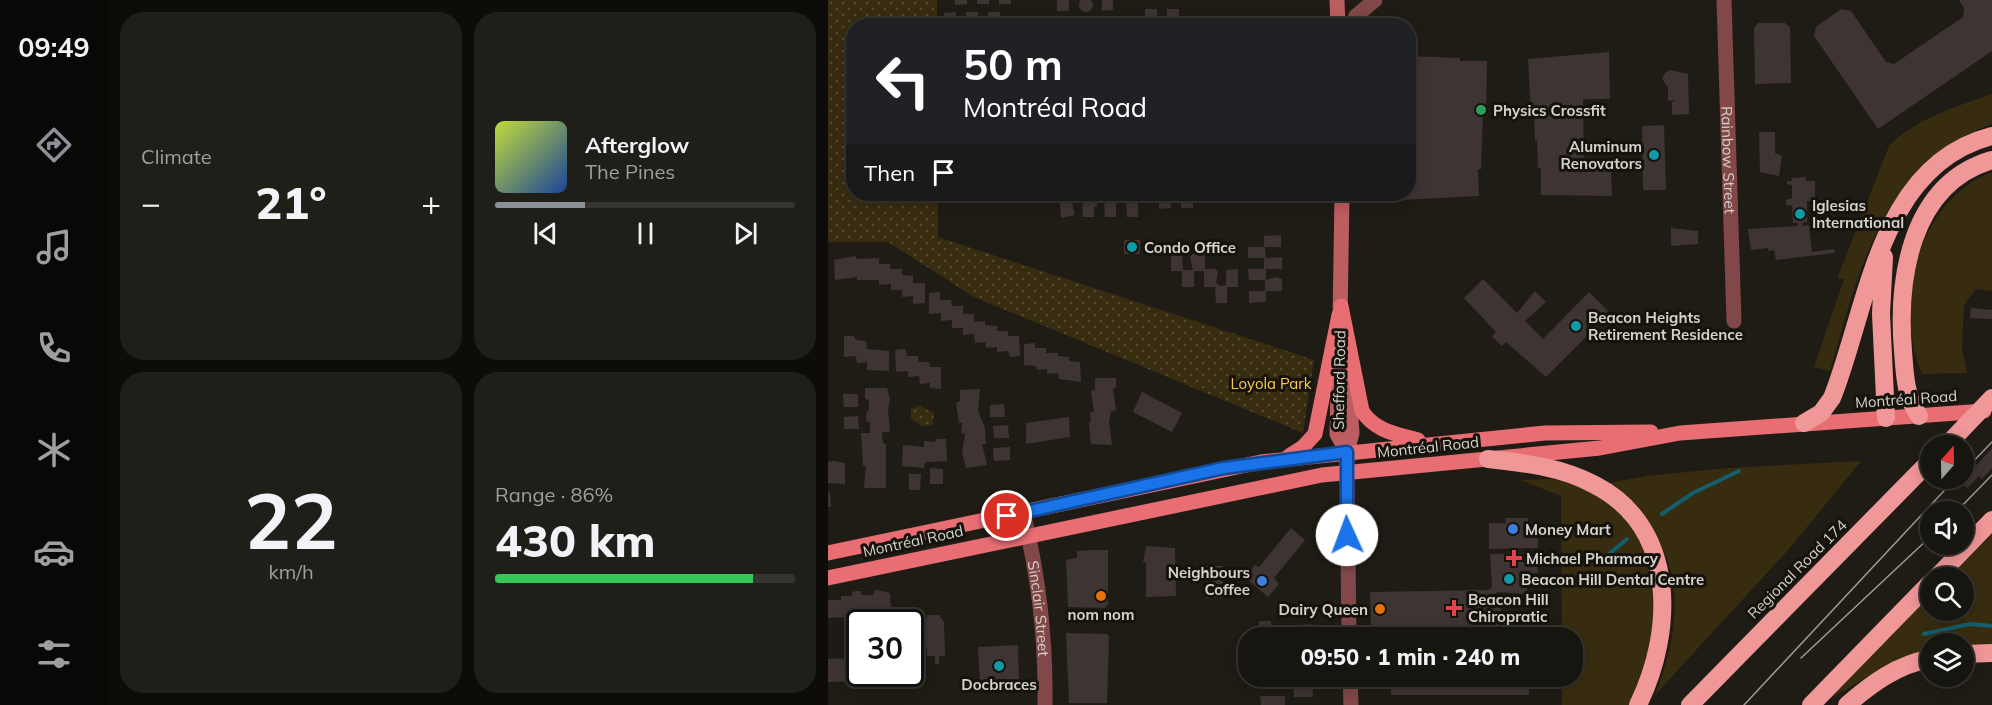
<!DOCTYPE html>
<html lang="en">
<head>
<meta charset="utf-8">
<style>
  :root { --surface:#171510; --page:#201e19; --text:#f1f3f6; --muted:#9e9f9f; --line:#363430; --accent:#8c9099 }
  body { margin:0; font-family:Mulish,sans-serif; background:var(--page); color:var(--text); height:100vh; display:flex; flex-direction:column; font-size:22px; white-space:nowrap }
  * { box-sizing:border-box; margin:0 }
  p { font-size:20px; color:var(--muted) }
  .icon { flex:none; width:33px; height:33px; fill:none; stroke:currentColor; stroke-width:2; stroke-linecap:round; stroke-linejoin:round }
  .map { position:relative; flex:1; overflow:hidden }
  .sheet { display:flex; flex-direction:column; gap:12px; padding:12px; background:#0d0c09; width:720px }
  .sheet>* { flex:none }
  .banner { position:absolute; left:18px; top:18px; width:570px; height:183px; border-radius:24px; box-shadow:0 3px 15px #0003,0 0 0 2px var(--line); background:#202124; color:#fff; overflow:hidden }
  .needle { width:39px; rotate:20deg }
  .buttons { position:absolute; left:1092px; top:435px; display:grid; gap:12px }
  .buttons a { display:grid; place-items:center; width:54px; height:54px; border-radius:50%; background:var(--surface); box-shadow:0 3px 15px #0003,0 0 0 2px var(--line); font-size:30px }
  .speed { position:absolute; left:18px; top:609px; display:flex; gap:12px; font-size:30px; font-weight:700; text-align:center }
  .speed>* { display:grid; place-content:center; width:78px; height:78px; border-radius:50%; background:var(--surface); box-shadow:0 3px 15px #0003,0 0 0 2px var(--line); line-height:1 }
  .speed .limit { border:3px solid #111; border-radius:9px; background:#fff; color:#111 }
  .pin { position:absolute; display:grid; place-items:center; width:51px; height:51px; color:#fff; margin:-26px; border:3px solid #fff; border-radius:50%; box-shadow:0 2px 6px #0007 }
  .me { position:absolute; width:66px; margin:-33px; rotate:358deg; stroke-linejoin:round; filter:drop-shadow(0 0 4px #0008) }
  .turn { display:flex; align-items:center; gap:21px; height:126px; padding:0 18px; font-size:27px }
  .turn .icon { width:78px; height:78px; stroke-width:2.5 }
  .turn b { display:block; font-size:42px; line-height:51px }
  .then { display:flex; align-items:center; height:57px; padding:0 18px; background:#0003; gap:12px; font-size:22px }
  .big { font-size:45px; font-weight:800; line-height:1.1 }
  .sheet .tile { flex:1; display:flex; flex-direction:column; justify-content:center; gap:9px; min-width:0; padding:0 21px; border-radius:24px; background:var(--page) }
  .sheet .dial { align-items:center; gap:0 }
  .dial b { font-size:78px; line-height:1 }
  .song { display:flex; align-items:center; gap:18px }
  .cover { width:72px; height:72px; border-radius:9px; background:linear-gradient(135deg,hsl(70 70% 55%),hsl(220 70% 35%)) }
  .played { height:6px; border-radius:3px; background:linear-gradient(90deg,var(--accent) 30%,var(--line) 30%) }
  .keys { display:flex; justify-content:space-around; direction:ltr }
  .heat { display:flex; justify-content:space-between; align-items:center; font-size:33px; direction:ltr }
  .charge { height:9px; border-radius:4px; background:linear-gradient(90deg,#34c759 86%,var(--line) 0) }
  .sheet .tiles { flex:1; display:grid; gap:12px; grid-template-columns:repeat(2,1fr) }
  .trip { position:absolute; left:410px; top:627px; width:345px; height:60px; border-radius:24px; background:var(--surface); box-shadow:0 3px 15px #0003,0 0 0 2px var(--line); font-weight:800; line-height:60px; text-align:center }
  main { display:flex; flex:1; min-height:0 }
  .tab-bar { display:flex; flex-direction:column; width:108px; justify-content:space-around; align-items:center; background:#090806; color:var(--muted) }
  .tab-bar .icon { width:42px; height:42px }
  .tab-bar .current { color:var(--accent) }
  .tab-bar b { font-size:27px; color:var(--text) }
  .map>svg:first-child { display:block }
  .grass { fill:#382c10 }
  .park { fill:url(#park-dots) }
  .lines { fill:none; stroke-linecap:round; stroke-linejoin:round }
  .stream { stroke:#155e6d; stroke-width:4 }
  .building { fill:#3e3433 }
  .street { stroke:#824749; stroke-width:15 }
  .secondary { stroke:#bc5d61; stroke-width:15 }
  .primary { stroke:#e96e74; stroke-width:15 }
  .highway { stroke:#f09798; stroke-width:18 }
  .tram { stroke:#9d9b95; stroke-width:1.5 }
  .highway-bridge { stroke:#f09798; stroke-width:18 }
  .route-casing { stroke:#114b97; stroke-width:15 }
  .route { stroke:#1a73e8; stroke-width:10 }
  .leisure-dot { fill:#2e9e5b; stroke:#16130c; stroke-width:2 }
  .culture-dot { fill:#0f9aa8; stroke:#16130c; stroke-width:2 }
  .shop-dot { fill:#3f7fe0; stroke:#16130c; stroke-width:2 }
  .health-dot { fill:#e0444e; stroke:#16130c; stroke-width:2 }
  .food-dot { fill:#e8710a; stroke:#16130c; stroke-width:2 }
  .labels { text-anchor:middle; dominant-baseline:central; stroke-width:6; stroke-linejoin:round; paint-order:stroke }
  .poi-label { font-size:15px; font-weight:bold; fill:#d4d2cd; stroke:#16130c; text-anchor:start }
  .street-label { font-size:15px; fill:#d4d2cd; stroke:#16130c }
  .park-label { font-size:15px; fill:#fcca4d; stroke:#16130c }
</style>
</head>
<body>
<main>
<nav class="tab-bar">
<b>09:49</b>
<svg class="icon current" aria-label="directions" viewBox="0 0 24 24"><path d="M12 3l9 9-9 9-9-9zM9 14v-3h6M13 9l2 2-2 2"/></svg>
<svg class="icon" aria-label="music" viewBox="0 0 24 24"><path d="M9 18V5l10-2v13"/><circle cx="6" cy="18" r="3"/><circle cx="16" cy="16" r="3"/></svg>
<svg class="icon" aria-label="phone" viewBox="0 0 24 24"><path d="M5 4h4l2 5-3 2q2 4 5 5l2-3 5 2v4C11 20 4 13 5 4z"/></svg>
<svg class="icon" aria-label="climate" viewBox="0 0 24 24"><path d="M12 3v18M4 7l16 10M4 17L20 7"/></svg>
<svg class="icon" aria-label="car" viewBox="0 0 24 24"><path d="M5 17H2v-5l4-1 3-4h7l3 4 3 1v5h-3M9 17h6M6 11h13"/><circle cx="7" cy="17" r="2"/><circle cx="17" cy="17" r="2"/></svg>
<svg class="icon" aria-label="filters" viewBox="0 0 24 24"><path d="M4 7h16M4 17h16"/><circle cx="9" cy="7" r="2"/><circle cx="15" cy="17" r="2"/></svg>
</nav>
<section class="sheet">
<div class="tiles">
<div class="tile"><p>Climate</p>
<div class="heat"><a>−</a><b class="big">21°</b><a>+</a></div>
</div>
<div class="tile">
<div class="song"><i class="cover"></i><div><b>Afterglow</b><p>The Pines</p></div></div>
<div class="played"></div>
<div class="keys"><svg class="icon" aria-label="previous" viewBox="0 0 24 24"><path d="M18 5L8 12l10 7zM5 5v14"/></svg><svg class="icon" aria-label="pause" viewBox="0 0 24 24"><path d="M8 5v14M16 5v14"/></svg><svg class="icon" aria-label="next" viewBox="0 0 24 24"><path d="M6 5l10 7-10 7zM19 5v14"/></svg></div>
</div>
<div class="tile dial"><b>22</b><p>km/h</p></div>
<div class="tile"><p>Range · 86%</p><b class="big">430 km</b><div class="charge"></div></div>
</div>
</section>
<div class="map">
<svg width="1164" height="705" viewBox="0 0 1164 705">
  <defs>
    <pattern id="park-dots" width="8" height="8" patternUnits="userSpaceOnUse" patternTransform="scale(1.5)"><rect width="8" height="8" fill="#382c10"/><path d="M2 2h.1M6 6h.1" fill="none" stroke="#544a32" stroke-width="1.8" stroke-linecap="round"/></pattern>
  </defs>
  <rect width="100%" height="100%" fill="#1f1c15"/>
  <!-- grass -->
  <path class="grass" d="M1164,94V124C1054,162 1031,271 1002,371L986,367L1016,279H1009L1061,146C1087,119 1129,106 1164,94Z
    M1164,172V291L1148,289L1136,305L1134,348L1139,373L1094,374C1065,304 1089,201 1164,172Z
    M1033,461L961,549L827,695C860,611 856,543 781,483L818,476L900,468Z
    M724,479C804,493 835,562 828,636C826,656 810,686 803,705H734V677L744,676V638L734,637L733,496L692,480Z
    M1164,533V645L1102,644V651L1077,656L999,700L1102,595V610H1136V578L1120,577Z"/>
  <!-- park -->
  <path class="park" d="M0,0H109V25L26,26V194H110V237L486,360L475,433L146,297L60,242H0Z
    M91,405L106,413L105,425L94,426L83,419V409Z"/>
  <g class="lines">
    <!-- stream -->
    <path class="stream" d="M834,514L865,493L911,471
      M769,564L799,539
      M1096,634L1142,624L1164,626"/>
  </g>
  <!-- building -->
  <path class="building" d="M251 5a7 7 0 1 1 14 0a7 7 0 1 1-14 0Z
    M127,0H139V4L127,5Z
    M149,0H161V4H149Z
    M171,0H183V4H171Z
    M229,0H241V11H229Z
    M274,0H285V10L274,11Z
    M1131,0H1164V51L1050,129L986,36L988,27L1013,9L1023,11L1058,62L1066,64L1135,17L1136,8Z
    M317,9H329V26H317Z
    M339,9H351V26H339Z
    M128,12V26H116V13Z
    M138,12H150V26H138Z
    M160,12H172V26H157L160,23Z
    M219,19H230V26H219Z
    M241,19H252V26H241Z
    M930,23H957L962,27L963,83L927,84L926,28Z
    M781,52L782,99H755L756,167L783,166L784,196L713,195V168H710L709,140L707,141L706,113H703L700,59Z
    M580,56L632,58V61H659L658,115H655L653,169H650L651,196L573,200L572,194H580V159L584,156Z
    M843,70L860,74L861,114L844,115V102L847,100L840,101V88L834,78L838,72Z
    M836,125L838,190H815L814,126Z
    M931,132H947V153L954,156L951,176L932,172Z
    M978,177V181H987V201H979V222L974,223V226L981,225L984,252L1006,249L1007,253L948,260L946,250L940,251V248L923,250L920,229L970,226V223H965L964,206L958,205V200L964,198V185L959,184V181H964L963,178Z
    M220,194H232L233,200H243L240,197L243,194H255V200H265V194H277V200L288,199L287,194H299V200L310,199V217H299L298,201H288V217H277L276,201H269V207H266V217H255L254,202H244L247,215L233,218L232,202H221Z
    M331,194H342L343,208L331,209Z
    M353,194H365V208H353Z
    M411,194H423V200L411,201Z
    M433,194H445V200H433Z
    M455,194H467V199L455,200Z
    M843,228L870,231V244L843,246Z
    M453,235V247H437L438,258L454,257V269H438V280L448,277L454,279V291H438V302L421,303V291H437V280H421L420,269H436V258H420V247H436V236Z
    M296,240H312V254H296Z
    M343,254H354L355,270H365L362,257L365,254H377V269H388L390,272L388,283L392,286L398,285V270L410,269V287H399V303H388L387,287H376V271H366V287H354V271H343Z
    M27,256L29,259L51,258V264H62V269H74V275L85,276V283H97V303L85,304V296L74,297V290H63V284L51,285V280H29V277L7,280L6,260Z
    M655,279L689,313L707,291L718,302L697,321L715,339L761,292L780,311L774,317L776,319L718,377L678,342L674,346L664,337L668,332L636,298Z
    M112,292V300H123L124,306H135V314H146V322L157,321V325L169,326V331H180V336H191L192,356L182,357L180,351L169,352V347L158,348V342L147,343L146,334L135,335V328H124V320L113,321V313L101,314V293Z
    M1143,308L1164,310V319L1142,318Z
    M16,336H26L28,340L38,341L39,349L61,351V371L39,370V362L29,363L28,356L16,357Z
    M207,343V348H218V353H230V356L241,357V361L252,362L253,382L231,379L230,373L219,374V369L209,370L208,366L196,365V344Z
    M77,349L79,356H90V362H101L102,367H113V389L102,388V383L92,384L91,376L80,377V371L68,372L67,350Z
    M267,378H288V388L285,389L288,410L283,411L281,422L284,445L263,444L261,423L263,422L262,412H266L263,391L267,390Z
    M37,388H59L62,399L60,410L62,432H54L55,443L58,444V488H36L38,466H35L33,433H42V422H39L38,416L39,411H41V400L37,399Z
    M152,389L150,411L157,428L158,444H154L159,465L138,468L134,452L137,434L133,433L134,423H131L128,403L132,401V390Z
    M314,392L354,413L344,432L305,412Z
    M15,394H30V407H16Z
    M176,404L177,417H162V405Z
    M30,416L31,429H16V417Z
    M241,417L242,437L198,444V423Z
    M180,425L181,438H166L165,426Z
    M108,439H118L119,461L97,462L96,468L74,466L75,445L96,447V441L107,442Z
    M182,447V460L166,461L165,448Z
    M1164,448V468L1154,479L1151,476L1139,488L1133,482Z
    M6,461L17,463V484L0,483V462Z
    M102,468L115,469V484H102Z
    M81,474H93L92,490H81Z
    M2,492L3,507H0V493Z
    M677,518H700V523L710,522V548L661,549V523H678Z
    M463,528L477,540L446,578L451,584L440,597L417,577L427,565L431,567Z
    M318,546L347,548L348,596L318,597V562H315Z
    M263,550H280V604L277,608L240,607L238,560L249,558V551Z
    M709,553L710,573L699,574V594L669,592L665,596L673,603V626L543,628L542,592L660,590L664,587L662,554Z
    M378,566H395V598H378Z
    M49,590L62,593L63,615L0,618V600H13V596H24V592L28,591H33V595H46V591Z
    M99,615H111L116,622L117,656H111V664H107V656H99V648L96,646Z
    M431,621H443V625H448V638H429Z
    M485,624V632H490L491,638H471L470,625Z
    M238,633L279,634L281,636L279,703H241Z
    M190,645L191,682L152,684L150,647Z
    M32,658V674H74L75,680L0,682V659Z
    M466,676H484L485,697H466Z
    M552,676H701V695H563V679H552Z
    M432,696H457V705H433Z"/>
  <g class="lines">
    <!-- street -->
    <g class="street">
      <path id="s1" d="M896,0L906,321"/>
      <path d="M523,26L528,16L547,0"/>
      <path d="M519,472L521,638"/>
      <path id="s2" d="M195,512C211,577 218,639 217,705"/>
      <path d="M522,676L523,705"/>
    </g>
    <!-- secondary -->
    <path class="secondary" d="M509,0L510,26
      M512,319L514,194
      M511,343L509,434L519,452
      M519,472V452L524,433L519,363"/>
    <!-- primary -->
    <path class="primary" d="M513,306L534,411C547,431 568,434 590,440
      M461,456L475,447L487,434L511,315
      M0,553L433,462L717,433L823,432
      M0,578L494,475L772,448L852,433L1156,411"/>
    <!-- highway -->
    <path class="highway" d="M1056,257L1053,314L1058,418
      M1091,416C1077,396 1077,375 1075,351C1069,280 1082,184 1164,160
      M976,423L993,413L1004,398C1040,308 1050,165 1164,136
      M660,459C697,463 734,467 767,485C850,528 846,632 810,705
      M1108,578L1164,520
      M1136,654L1164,653
      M862,705L1102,461
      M983,705L1102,583
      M1019,705C1043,684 1070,664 1102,659"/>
    <!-- tram -->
    <path class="tram" d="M1136,471L1164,442
      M1128,512L1164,475
      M973,658L1102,537
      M916,705L1128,478"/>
    <!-- highway-bridge -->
    <path class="highway-bridge" d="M1118,446L1164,398"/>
  </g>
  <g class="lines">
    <defs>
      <path id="route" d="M179,516L396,468L519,452V535"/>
    </defs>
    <!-- route casing -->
    <use href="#route" class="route-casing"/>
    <!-- route -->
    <use href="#route" class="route"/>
  </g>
  <!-- markers -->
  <circle class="leisure-dot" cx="653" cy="110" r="6"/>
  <g class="culture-dot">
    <circle cx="826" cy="155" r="6"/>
    <circle cx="972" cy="214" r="6"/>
    <circle cx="304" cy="247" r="6"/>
    <circle cx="748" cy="326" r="6"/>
    <circle cx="681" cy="579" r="6"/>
    <circle cx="171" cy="666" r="6"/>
  </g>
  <g class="shop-dot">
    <circle cx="685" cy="529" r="6"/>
    <circle cx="434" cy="581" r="6"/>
  </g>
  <g class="health-dot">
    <path d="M683 549h6v6h6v6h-6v6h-6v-6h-6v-6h6z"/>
    <path d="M623 599h6v6h6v6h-6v6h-6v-6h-6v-6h6z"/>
  </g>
  <g class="food-dot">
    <circle cx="273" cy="596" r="6"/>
    <circle cx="552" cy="609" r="6"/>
  </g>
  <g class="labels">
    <!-- poi labels -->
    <g class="poi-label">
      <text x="665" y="110">Physics Crossfit</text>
      <text x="814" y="146" text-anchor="end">Aluminum<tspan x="814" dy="17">Renovators</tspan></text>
      <text x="984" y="205">Iglesias<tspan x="984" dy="17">International</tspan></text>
      <text x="316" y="247">Condo Office</text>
      <text x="760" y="317">Beacon Heights<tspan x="760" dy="17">Retirement Residence</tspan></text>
      <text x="697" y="529">Money Mart</text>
      <text x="698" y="558">Michael Pharmacy</text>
      <text x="422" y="572" text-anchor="end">Neighbours<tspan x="422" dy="17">Coffee</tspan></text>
      <text x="693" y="579">Beacon Hill Dental Centre</text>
      <text x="640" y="599">Beacon Hill<tspan x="640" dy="17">Chiropratic</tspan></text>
      <text x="540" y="609" text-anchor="end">Dairy Queen</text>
      <text x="273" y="614" text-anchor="middle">nom nom</text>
      <text x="171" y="684" text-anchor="middle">Docbraces</text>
    </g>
    <!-- street labels -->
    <g class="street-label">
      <text stroke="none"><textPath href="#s1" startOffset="160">Rainbow Street</textPath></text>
      <text transform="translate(511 380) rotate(-89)">Shefford Road</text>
      <text transform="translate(1078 399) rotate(-4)">Montréal Road</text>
      <text transform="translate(600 447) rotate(-6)">Montréal Road</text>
      <text transform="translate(85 541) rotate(-12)">Montréal Road</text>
      <text transform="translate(969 569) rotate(-45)">Regional Road 174</text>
      <text stroke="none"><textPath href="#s2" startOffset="98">Sinclair Street</textPath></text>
    </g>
    <!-- park labels -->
    <g class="park-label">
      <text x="443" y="383">Loyola Park</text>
    </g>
  </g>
</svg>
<div class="buttons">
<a><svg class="needle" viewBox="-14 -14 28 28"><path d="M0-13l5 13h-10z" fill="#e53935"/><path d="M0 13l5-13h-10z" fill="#9e9f9f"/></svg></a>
<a><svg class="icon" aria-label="sound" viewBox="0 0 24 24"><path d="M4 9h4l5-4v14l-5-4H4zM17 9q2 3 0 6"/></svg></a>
<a><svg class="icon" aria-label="search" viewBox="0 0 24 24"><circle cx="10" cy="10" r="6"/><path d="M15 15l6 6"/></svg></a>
<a><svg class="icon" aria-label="layers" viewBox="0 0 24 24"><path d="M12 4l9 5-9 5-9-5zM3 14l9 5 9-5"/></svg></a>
</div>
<div class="speed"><div class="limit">30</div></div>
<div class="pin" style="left:179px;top:516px;background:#d93025"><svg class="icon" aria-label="arrive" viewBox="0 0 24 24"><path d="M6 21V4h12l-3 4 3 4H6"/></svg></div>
<svg class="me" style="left:519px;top:535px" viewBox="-20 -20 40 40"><circle r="19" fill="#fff"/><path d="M0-13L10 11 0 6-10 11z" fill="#1a73e8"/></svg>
<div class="trip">09:50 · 1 min · 240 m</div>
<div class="banner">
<div class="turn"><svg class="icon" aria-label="left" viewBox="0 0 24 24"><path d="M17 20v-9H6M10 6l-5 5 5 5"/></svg><div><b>50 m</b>Montréal Road</div></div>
<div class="then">Then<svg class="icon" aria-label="arrive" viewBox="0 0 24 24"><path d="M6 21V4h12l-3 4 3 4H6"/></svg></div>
</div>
</div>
</main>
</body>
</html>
